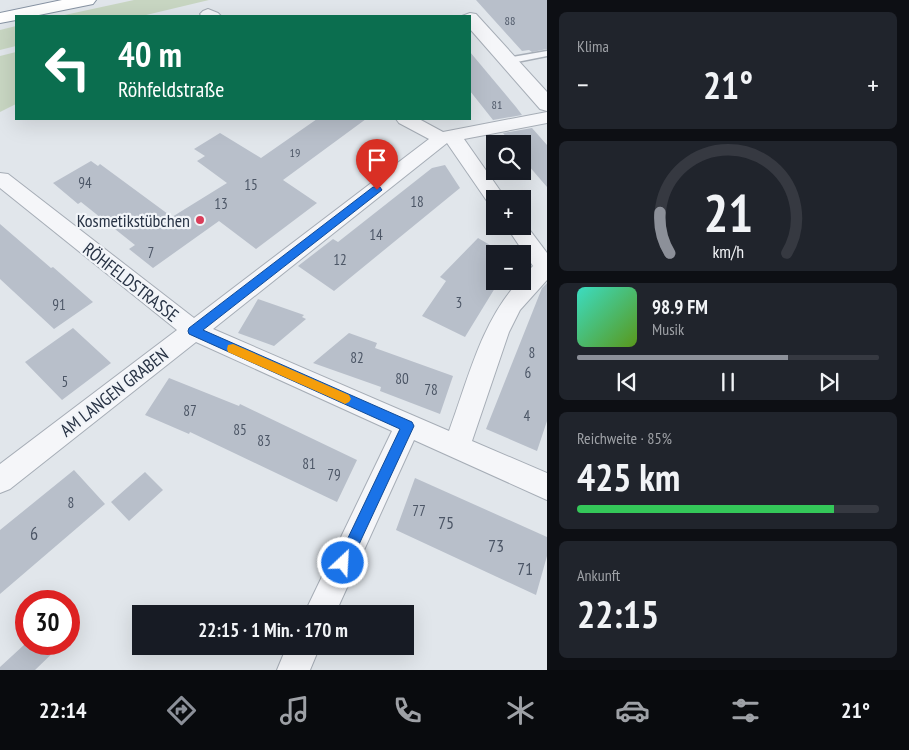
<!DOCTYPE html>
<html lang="de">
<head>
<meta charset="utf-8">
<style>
  :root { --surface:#171b24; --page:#20242c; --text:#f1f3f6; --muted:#9ea1a6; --line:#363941; --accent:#8c9099 }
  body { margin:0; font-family:"PT Sans Narrow",sans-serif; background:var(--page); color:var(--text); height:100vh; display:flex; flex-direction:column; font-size:19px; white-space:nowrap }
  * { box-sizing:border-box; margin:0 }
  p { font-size:16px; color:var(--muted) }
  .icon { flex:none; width:28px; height:28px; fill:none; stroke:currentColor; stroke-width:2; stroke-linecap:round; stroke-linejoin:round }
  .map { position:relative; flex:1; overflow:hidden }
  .details { display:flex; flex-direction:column; gap:12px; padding:12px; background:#0d0f14; width:362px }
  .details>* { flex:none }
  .banner { position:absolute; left:15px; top:15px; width:456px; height:105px; border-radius:0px; box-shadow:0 5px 20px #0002; background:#0b6e4f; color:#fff; overflow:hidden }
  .buttons { position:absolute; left:486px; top:135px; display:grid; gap:10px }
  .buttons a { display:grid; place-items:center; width:45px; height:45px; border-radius:0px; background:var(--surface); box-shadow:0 5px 20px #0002; font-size:25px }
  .speed { position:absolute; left:15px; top:590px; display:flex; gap:10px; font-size:25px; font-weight:700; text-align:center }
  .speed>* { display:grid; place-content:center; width:65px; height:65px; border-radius:50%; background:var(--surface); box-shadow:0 5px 20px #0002; line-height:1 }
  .speed .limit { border:8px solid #d22; background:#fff; color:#111 }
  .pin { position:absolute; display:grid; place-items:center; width:42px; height:42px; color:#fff; margin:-51px -21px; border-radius:50% 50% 50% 0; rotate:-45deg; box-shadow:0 0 5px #0007 }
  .pin .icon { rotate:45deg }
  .me { position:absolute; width:55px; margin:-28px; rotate:25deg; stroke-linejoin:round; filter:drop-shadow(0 0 4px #0008) }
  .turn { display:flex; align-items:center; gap:18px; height:105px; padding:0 20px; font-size:22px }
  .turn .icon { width:65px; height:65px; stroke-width:2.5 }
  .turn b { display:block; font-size:35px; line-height:42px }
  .big { font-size:38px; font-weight:800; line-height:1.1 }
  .details .card { flex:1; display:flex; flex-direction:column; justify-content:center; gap:8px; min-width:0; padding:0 18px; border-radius:8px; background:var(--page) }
  .details .dial { align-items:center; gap:0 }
  .dial svg { height:130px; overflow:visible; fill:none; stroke:var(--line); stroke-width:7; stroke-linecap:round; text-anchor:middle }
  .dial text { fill:var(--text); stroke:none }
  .song { display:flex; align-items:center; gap:15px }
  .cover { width:60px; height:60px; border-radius:8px; background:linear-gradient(135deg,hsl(170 70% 55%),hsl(90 70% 35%)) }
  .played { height:5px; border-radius:2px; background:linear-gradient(90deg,var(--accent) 70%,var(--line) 70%) }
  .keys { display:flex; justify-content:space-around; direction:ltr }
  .heat { display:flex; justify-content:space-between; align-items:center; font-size:28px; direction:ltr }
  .charge { height:8px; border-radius:4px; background:linear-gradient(90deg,#34c759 85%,var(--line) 0) }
  .trip { position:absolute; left:132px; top:605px; width:282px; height:50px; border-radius:0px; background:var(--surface); box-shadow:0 5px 20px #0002; font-weight:800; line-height:50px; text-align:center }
  .menu { display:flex; height:80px; justify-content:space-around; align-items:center; background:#090b0e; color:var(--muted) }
  .menu .icon { width:35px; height:35px }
  .menu .selected { color:var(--accent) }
  .menu b { font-size:22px; color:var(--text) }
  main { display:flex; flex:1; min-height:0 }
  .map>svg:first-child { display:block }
  .green { fill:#c8d6c2 }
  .building { fill:#b8bfca }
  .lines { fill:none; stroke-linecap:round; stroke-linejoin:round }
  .service-casing { stroke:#a6adb6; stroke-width:3 }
  .minor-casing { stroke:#a6adb6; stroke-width:2 }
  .tertiary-casing { stroke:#a6adb6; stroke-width:2 }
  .motorway-casing { stroke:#8793a3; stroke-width:2 }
  .service { fill:#f5f6f9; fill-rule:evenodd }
  .minor { fill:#f5f6f9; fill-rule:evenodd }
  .tertiary { fill:#f5f6f9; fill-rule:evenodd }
  .motorway { fill:#fff; fill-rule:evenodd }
  .route { fill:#1a73e8; stroke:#114b97 }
  .slow { fill:#f59e0b }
  .poi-dot { fill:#da3d59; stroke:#f1f4f8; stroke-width:2 }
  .labels { text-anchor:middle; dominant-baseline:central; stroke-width:4.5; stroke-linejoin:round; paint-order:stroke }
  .far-number-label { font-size:12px; fill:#4c5666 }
  .number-label { font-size:15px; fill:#4c5666 }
  .poi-label { font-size:18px; fill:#283345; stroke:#f1f4f8; text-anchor:end }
  .street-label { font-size:18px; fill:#283345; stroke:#f1f4f8 }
  .near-number-label { font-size:18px; fill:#4c5666 }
</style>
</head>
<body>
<main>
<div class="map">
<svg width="547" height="670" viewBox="0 0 547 670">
  <rect width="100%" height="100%" fill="#e1e6eb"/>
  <!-- green -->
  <path class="green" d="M134,0H209L142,16H60Z
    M16,26V46L0,50V30Z
    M16,52V104L0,112V56Z"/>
  <!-- building -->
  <path class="building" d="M476,0H547V49L532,52L529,50L522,51Z
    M470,52L516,107L522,115L493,120L470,91Z
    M317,119H366L283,180L317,203L256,249L219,221L153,268L129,249L135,245L81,202L78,204L53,183L91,161L98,166L100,164L172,217L227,183L197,161L205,156L194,149L220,133L261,158Z
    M532,128L547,145V187L522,158V144H512L503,133Z
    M445,165L460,188L334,291L298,266L333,239L338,242L432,168Z
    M0,224L51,268L53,267L93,302L54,329L0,279Z
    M478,238L495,248V288L465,337L422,316L446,281L440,277Z
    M547,283V421L537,451L486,429L542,288Z
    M258,299L304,315L302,317L306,319L274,346L238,333Z
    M73,328L111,363L62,400L25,362Z
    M349,333L377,343L375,348L453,376L440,414L380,391L381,387L313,363Z
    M169,378L239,406L240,404L357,460L337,502L190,432L189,434L145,415Z
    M74,470L105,504L0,594V530Z
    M145,472L163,490L129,521L111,502Z
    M415,478L547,537V556L536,595L396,530Z
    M25,644H62L35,670H0V667Z"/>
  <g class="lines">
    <defs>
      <path id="service" d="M547,51V56L507,64L503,61L507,58Z"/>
      <path id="minor" d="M208,9L218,13L221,16H202L200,14L203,11Z
        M547,112V123L464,139L506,199H495V206L489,204L447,143L213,329L449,431C468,380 481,322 519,281H522V277L533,266L506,226H522L523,221L547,253V280L520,310L509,332L472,441L547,473V500L414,440L335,614H304L392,431L196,342L10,489L0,493V464L177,330L0,188V173L8,174L194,318L429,139L399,123L396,119H419L443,132Z
        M287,646H320L310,670H277Z"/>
      <path id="tertiary" d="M470,13L476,14L547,92V111L540,109L470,29V16H462Z"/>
      <path id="motorway" d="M62,0H96L93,4L34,16H16V20L0,23V13Z"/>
    </defs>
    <!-- service casing -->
    <use href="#service" class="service-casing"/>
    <!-- minor casing -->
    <use href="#minor" class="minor-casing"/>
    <!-- tertiary casing -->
    <use href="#tertiary" class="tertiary-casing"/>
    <!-- motorway casing -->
    <use href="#motorway" class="motorway-casing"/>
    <!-- service -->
    <use href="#service" class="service"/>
    <!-- minor -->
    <use href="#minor" class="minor"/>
    <!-- tertiary -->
    <use href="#tertiary" class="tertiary"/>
    <!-- motorway -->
    <use href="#motorway" class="motorway"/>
  </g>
  <!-- route -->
  <path class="route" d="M373,187H380L382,190L203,330L412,422L414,426L348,568L343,570L338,568L336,563L400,429L189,334L188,331L189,328Z"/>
  <!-- slow -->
  <path class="slow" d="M233,344L349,395L351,399L349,402L345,404L341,402L228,352L227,349L228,345Z"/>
  <!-- markers -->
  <circle class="poi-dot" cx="200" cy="220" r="5"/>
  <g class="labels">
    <!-- far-number labels -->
    <g class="far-number-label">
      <text x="510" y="20">88</text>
      <text x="497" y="104">81</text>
      <text x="295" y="152">19</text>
    </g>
    <!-- number labels -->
    <g class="number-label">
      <text x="85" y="182">94</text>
      <text x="251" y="184">15</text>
      <text x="417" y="201">18</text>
      <text x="221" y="203">13</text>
      <text x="376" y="234">14</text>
      <text x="151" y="252">7</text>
      <text x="340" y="259">12</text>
      <text x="459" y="302">3</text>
      <text x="59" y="304">91</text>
      <text x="532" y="352">8</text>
      <text x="357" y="357">82</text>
      <text x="528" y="372">6</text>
      <text x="402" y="378">80</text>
      <text x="65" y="381">5</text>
      <text x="431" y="389">78</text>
      <text x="190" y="410">87</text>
      <text x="527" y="415">4</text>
      <text x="240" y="429">85</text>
      <text x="264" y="440">83</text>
      <text x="309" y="463">81</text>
      <text x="334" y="474">79</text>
      <text x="71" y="502">8</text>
      <text x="419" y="510">77</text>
    </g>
    <!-- poi labels -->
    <g class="poi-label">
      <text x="190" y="220">Kosmetikstübchen</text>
    </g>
    <!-- street labels -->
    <g class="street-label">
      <text transform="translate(131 282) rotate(38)">RÖHFELDSTRASSE</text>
      <text transform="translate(114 392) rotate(-38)">AM LANGEN GRABEN</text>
    </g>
    <!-- near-number labels -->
    <g class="near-number-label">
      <text x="446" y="522">75</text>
      <text x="34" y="533">6</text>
      <text x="496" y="545">73</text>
      <text x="525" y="568">71</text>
    </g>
  </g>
</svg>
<div class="buttons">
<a><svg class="icon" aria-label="search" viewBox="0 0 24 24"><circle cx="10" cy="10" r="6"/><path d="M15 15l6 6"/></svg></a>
<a>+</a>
<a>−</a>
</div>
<div class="speed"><div class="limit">30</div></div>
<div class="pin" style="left:377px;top:190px;background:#d93025"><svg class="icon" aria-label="arrive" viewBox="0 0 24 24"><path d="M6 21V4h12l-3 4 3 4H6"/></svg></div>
<svg class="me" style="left:343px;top:563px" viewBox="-20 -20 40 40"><circle r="17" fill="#1a73e8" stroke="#fff" stroke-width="3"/><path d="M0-11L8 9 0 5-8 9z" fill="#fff"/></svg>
<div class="trip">22:15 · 1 Min. · 170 m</div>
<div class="banner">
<div class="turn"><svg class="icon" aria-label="left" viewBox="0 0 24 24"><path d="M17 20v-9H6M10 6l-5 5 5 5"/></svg><div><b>40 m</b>Röhfeldstraße</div></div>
</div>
</div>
<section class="details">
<div class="card"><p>Klima</p>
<div class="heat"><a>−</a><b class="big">21°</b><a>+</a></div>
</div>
<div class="card dial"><svg viewBox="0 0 100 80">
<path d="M14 69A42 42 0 1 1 86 69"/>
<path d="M14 69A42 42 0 0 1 8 44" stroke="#8c9099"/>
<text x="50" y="56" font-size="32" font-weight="700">21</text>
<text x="50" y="72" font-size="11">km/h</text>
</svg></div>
<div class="card">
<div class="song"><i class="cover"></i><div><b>98.9 FM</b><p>Musik</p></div></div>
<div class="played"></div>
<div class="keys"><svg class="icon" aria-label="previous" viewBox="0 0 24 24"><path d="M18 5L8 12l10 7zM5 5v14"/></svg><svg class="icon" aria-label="pause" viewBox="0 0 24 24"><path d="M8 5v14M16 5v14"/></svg><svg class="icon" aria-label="next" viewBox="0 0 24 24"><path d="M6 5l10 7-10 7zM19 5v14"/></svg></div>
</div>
<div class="card"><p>Reichweite · 85%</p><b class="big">425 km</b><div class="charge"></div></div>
<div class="card"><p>Ankunft</p><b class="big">22:15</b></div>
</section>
</main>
<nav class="menu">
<b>22:14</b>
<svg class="icon selected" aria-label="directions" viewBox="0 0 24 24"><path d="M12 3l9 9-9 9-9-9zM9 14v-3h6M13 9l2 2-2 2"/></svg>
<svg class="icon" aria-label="music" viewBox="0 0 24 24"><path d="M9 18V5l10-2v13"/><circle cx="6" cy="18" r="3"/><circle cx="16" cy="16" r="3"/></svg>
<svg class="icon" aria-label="phone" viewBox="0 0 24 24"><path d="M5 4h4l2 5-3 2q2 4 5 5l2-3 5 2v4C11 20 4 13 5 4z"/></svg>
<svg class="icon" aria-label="climate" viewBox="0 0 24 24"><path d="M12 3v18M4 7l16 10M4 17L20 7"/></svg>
<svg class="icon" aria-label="car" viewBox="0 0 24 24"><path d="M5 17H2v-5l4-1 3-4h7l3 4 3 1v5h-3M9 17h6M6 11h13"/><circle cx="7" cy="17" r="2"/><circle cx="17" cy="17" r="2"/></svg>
<svg class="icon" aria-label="filters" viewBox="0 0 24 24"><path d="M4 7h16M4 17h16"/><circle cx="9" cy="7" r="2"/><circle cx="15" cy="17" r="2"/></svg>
<b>21°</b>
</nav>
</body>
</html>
